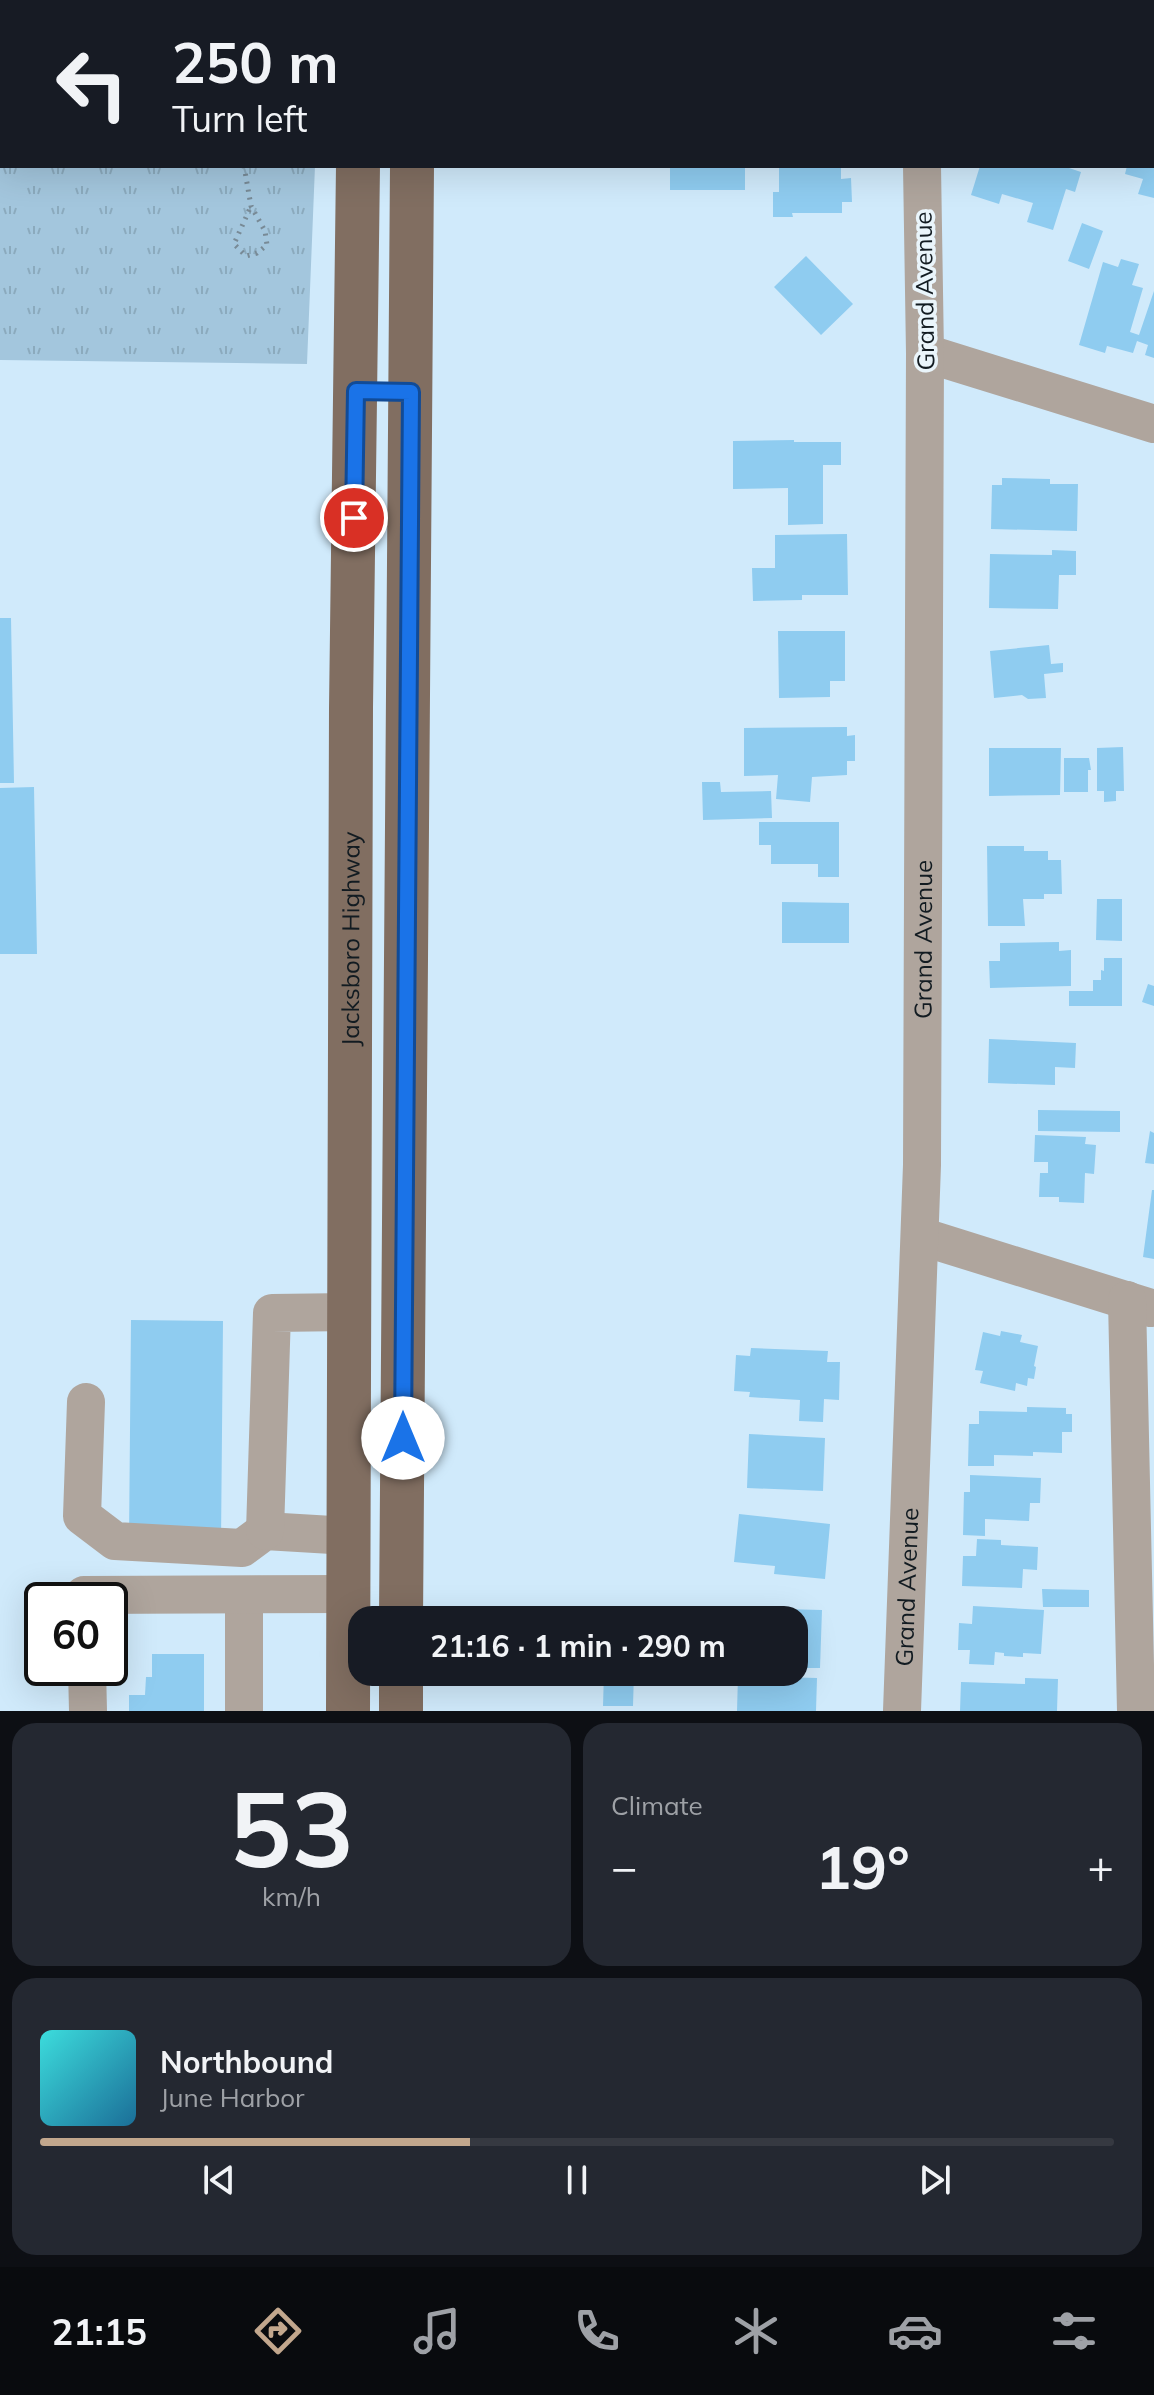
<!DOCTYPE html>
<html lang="en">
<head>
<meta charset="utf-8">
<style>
  :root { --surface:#171b24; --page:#242831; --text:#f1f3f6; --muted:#9ea1a6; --line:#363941; --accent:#c2a78d }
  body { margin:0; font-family:Mulish,sans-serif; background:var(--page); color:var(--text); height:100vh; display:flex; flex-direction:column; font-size:30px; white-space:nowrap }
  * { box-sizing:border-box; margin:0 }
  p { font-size:26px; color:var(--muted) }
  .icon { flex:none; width:44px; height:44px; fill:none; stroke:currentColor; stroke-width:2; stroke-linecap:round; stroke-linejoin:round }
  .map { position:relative; height:1711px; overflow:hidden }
  .details { display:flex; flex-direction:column; gap:12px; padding:12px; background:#0d0f14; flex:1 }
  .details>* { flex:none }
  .banner { position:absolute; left:0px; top:0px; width:1154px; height:168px; box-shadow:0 8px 32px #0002; background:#171b24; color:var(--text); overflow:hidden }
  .speed { position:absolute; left:24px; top:1582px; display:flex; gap:16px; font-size:40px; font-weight:700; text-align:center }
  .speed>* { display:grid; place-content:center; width:104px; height:104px; border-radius:50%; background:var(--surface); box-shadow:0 8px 32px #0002; line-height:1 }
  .speed .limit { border:4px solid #111; border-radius:12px; background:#fff; color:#111 }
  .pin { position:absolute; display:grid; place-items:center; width:68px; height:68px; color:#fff; margin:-34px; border:4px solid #fff; border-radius:50%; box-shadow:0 2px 8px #0007 }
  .me { position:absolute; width:88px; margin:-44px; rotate:0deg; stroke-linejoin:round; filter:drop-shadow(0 0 6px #0008) }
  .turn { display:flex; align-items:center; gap:28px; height:168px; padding:0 40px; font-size:36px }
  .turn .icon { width:104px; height:104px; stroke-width:2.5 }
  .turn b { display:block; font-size:56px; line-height:68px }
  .big { font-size:60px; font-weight:700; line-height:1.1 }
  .details .widget { flex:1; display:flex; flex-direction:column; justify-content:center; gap:12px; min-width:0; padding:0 28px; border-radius:24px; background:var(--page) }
  .details .dial { align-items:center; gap:0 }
  .dial b { font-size:104px; line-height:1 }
  .song { display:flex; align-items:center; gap:24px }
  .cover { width:96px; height:96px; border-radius:12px; background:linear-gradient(135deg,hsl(180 70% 55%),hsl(200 70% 35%)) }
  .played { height:8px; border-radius:4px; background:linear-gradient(90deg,var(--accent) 40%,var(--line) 40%) }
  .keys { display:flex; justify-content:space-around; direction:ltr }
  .heat { display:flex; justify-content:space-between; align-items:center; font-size:44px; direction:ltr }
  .details .tiles { flex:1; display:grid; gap:12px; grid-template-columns:1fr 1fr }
  .widget:last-child { grid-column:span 2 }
  .trip { position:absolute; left:348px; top:1606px; width:460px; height:80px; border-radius:24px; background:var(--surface); box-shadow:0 8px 32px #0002; font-weight:700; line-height:80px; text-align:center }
  .dock { display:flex; height:128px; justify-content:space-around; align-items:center; background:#090b0e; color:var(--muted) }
  .dock .icon { width:56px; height:56px }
  .dock .active { color:var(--accent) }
  .dock b { font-size:36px; color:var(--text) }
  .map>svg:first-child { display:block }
  .grass { fill:url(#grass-tufts) }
  .building { fill:#8fccf0 }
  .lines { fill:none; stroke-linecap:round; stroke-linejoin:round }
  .path { stroke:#788a96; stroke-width:5; stroke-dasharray:2 6; stroke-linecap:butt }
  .minor { stroke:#afa59d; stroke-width:38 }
  .major { stroke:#816e61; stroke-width:44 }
  .route-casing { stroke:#114b97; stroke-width:20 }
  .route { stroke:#1a73e8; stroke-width:14 }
  .labels { text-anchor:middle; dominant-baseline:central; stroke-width:7; stroke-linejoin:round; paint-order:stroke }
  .street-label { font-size:24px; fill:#121b21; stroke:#eaf5fb }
</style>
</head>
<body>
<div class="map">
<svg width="1154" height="1711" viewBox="0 0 1154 1711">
  <defs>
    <pattern id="grass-tufts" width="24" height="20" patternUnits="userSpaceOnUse" patternTransform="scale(2)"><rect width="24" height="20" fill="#a3c6dd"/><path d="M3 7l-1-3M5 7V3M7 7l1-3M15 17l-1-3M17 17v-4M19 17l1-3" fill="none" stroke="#8baabd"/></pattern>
  </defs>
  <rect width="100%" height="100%" fill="#d0eafb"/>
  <!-- grass -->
  <path class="grass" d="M0,0H322V2H2V166H315L307,364L0,360Z"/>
  <!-- building -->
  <path class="building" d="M670,166H745V190H670Z
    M779,166H841V179L851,178L852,202H842V213H792L793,217H773V192H779Z
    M980,166H1063L1081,172L1075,192L1066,189L1053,230L1027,222L1033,203L1002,194L999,204L971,195Z
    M1127,166H1154V198L1138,194L1143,179L1125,174Z
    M1082,223L1103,231L1089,269L1068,261Z
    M806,256L853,304L821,335L774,287Z
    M1121,259L1139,264L1132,285L1143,288L1130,332L1139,335L1154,291V358L1145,355L1148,345L1137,341L1133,353L1107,346L1105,353L1079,345L1103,262L1118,267Z
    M794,440V442H841V465H823V524L788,525V488L733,489V441Z
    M1002,478L1050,479V484H1078L1077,531L991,529L992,485H1002Z
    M847,534L848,595H802V600L753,601L752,568H775V535Z
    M1052,550L1076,551V575H1059L1058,609L989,608L990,554L1052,555Z
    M0,618H11L14,783H0Z
    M778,631H845V681H830V697L779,698Z
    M1049,645L1051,664L1063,663V672L1044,674L1046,698L1028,699L1022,695L994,698L990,651Z
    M847,727V736L855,735V761H847V775L812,777L810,802L776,799L778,775L744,776V728Z
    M1123,747L1124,791H1116V801L1104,802V791H1097V748Z
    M989,748H1061L1060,795L989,796Z
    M1064,758H1089L1091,770H1088V792H1064Z
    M702,782H720L721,792L771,791L772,818L703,820Z
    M34,787L37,954H0V788Z
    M759,822H839V877H818V864H771V845H759Z
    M987,846H1024V851H1048V860H1061L1062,894H1044V899H1023L1025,926H988Z
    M1097,899H1122V941L1096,940Z
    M782,902L849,903V943H782Z
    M1059,942V951L1071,950V986L990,988L989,961H1000V943Z
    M1104,958H1122V1006H1069V991H1093V980H1101V970L1104,971Z
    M1148,984L1154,986V1006L1142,1002Z
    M989,1039L1076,1043L1075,1068L1055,1067V1085L988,1083Z
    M1038,1110L1120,1111V1132L1038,1131Z
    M1150,1131L1154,1133V1164L1145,1163Z
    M1035,1135L1086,1137L1085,1144L1096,1145L1094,1174L1085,1173L1084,1203L1059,1202V1197H1039L1040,1173H1048V1162H1034Z
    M1152,1190H1154V1259L1143,1257Z
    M131,1320L223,1321L221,1542L129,1541Z
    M1001,1331L1022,1335L1020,1342L1038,1346L1034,1366L1036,1367L1034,1379L1028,1378L1027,1386L1016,1383L1015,1391L980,1383L983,1371L975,1370L983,1332L1000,1336Z
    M751,1348L828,1351L827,1362H840L839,1400L824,1399L823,1422L799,1421L800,1400L749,1397L750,1392L734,1391L736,1355L750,1356Z
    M1027,1407L1066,1408V1414H1072V1432H1062V1453L1033,1452V1456L994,1455V1466H968L969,1424H979V1411L1027,1412Z
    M749,1434L825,1438L823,1491L747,1488Z
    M970,1475L1041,1478L1040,1503H1030L1029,1521L985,1519V1536L963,1535L964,1492H970Z
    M739,1514L830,1524L825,1579L774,1574L775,1566L734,1562Z
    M977,1539L1001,1540V1545L1038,1547L1037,1570L1023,1569L1022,1588L962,1586L963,1556H976Z
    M1042,1589L1089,1590V1607H1043Z
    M973,1606L1044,1610L1041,1654L1023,1653V1657L1004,1656V1653L995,1652L994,1665L969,1664L970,1650H958L959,1623L972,1624Z
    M745,1608L822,1610L820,1668H794V1620H744Z
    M152,1654H204V1711H129V1695H145L146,1677H152Z
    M604,1672H634L633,1706H603Z
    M738,1676L817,1678L816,1711H737Z
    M1025,1678L1058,1679L1057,1711H960L961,1682L1025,1684Z"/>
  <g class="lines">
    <!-- path -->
    <path class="path" d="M213,0V2
      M70,2L75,0
      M0,18H2
      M244,166L251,206L265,231L267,245L257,253L246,256L234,244L251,206"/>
    <!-- minor -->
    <g class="minor">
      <path d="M915,0L916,2"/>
      <path d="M964,0L970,2"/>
      <path d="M1152,57H1154"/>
      <path d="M925,353L1154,424"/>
      <path d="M920,1236L1151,1308"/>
      <path d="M1127,1300L1136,1711"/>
      <path d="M86,1402L82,1516L115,1541L242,1548L265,1531L349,1536"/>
      <path d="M265,1531L272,1313L350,1312"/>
      <path d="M244,1595V1711"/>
      <path d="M84,1600V1595L349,1594"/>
      <path d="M87,1668L88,1711"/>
      <path id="s1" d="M902,1711L922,1165L925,353L922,166"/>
    </g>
    <!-- major -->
    <g class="major">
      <path d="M360,2V0"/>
      <path d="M412,2V0"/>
      <path d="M401,1620L412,166"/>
      <path id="s2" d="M348,1711L351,708L358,166"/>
      <path d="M401,1711V1672"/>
    </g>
  </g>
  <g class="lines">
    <defs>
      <path id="route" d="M354,518L356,391L411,392L403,1438"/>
    </defs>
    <!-- route casing -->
    <use href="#route" class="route-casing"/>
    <!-- route -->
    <use href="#route" class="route"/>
  </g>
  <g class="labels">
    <!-- street labels -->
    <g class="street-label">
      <text transform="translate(924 291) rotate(-91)">Grand Avenue</text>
      <text stroke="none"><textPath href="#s2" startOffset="772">Jacksboro Highway</textPath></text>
      <text stroke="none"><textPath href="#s1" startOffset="772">Grand Avenue</textPath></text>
      <text stroke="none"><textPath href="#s1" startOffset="124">Grand Avenue</textPath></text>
    </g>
  </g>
</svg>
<div class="speed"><div class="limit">60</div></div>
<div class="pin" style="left:354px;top:518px;background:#d93025"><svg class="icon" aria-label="arrive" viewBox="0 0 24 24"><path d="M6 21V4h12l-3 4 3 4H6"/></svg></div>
<svg class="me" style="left:403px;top:1438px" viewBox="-20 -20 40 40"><circle r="19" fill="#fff"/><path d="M0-13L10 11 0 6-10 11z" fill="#1a73e8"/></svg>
<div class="trip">21:16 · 1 min · 290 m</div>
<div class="banner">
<div class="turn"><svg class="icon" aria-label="left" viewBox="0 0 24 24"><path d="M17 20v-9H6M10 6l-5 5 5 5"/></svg><div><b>250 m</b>Turn left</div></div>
</div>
</div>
<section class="details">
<div class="tiles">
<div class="widget dial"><b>53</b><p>km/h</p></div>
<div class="widget"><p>Climate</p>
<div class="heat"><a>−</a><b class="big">19°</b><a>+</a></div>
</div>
<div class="widget">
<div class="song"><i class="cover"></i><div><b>Northbound</b><p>June Harbor</p></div></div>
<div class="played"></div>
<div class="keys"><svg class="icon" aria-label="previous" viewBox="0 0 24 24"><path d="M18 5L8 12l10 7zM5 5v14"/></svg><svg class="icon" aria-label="pause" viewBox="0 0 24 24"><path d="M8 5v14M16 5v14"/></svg><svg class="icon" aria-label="next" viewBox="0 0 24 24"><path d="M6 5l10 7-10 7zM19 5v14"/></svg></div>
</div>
</div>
</section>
<nav class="dock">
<b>21:15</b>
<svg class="icon active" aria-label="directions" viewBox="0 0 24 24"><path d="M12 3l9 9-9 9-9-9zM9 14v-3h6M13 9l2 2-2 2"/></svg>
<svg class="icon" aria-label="music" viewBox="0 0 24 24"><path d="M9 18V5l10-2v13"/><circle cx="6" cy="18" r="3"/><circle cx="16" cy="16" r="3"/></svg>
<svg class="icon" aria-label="phone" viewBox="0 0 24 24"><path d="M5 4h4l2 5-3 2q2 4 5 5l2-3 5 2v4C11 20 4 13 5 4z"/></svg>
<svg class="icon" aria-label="climate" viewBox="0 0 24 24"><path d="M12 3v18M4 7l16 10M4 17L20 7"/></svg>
<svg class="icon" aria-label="car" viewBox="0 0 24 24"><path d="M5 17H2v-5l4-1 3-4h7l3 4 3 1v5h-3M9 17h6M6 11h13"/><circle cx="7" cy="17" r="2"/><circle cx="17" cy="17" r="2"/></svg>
<svg class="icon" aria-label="filters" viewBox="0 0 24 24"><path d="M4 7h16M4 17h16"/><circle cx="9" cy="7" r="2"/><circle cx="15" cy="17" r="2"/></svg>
</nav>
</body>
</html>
